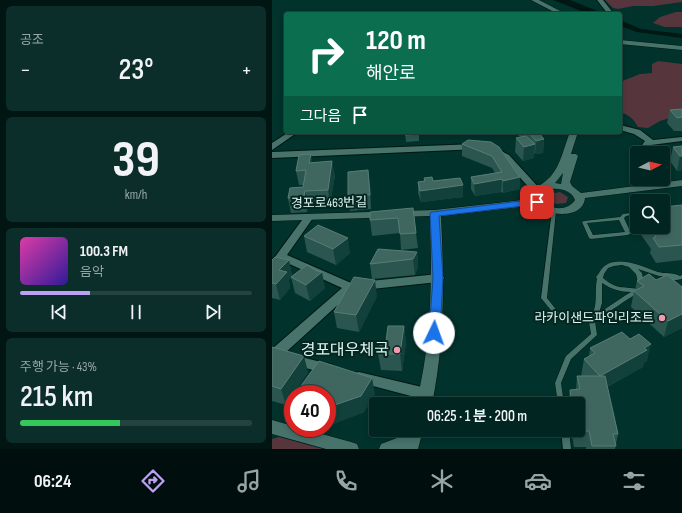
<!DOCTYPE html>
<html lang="ko">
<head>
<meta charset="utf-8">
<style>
  :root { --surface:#012621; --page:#0b2e2a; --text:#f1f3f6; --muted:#96a5a5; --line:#23433f; --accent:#bca0f2 }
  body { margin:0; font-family:"Sofia Sans Condensed","Noto Sans KR",sans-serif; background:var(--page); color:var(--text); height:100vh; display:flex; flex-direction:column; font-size:15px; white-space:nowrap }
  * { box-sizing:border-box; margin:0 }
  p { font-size:13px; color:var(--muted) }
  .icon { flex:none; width:22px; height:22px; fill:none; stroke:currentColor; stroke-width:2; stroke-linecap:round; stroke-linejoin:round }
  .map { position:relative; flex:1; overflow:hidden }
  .panel { display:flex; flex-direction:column; gap:6px; padding:6px; background:#011512; width:272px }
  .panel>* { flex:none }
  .guide { position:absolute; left:12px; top:12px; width:338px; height:122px; border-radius:4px; box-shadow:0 2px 6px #0003,0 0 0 1px var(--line); background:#0b6e4f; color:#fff; overflow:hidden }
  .needle { width:26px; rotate:83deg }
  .tools { position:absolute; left:358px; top:146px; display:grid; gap:8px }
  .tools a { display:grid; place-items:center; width:40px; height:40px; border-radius:4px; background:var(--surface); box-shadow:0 2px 6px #0003,0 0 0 1px var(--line); font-size:20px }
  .speed { position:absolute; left:12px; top:385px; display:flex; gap:8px; font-size:20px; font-weight:700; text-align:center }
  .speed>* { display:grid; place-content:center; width:52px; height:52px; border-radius:50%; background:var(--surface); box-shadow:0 2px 6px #0003,0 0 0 1px var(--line); line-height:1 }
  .speed .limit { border:6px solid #d22; background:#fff; color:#111 }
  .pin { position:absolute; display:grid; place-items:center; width:34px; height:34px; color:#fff; margin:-17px; border-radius:8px; box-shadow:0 2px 6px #0006 }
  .me { position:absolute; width:44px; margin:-22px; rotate:3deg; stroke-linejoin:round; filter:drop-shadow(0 0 3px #0008) }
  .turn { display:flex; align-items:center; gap:14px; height:84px; padding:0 16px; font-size:18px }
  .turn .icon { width:52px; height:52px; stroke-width:2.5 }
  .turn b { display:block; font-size:28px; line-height:34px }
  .then { display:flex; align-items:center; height:38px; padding:0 16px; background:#0003; gap:8px; font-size:15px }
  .big { font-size:30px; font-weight:600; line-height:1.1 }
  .panel .widget { flex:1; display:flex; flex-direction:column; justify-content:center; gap:6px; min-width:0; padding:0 14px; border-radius:6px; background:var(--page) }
  .panel .dial { align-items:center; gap:0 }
  .dial b { font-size:52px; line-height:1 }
  .song { display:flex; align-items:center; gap:12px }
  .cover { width:48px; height:48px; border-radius:6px; background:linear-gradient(135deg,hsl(320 70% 55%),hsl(250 70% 35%)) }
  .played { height:4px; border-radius:2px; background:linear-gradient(90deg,var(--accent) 30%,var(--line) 30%) }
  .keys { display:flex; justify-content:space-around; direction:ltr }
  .heat { display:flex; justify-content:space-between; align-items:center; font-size:22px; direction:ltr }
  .charge { height:6px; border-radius:3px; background:linear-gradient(90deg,#34c759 43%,var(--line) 0) }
  .trip { position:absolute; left:97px; top:397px; width:216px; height:40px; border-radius:4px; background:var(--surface); box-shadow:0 2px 6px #0003,0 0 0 1px var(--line); font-weight:600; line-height:40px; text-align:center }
  .dock { display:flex; height:64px; justify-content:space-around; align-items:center; background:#000f0d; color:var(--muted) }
  .dock .icon { width:28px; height:28px }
  .dock .active { color:var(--accent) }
  .dock b { font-size:18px; color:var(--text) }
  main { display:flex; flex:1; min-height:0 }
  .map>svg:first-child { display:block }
  .green { fill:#57353c }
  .water { fill:#011714 }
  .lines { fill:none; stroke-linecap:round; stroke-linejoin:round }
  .service-casing { stroke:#021713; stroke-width:1 }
  .minor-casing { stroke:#021713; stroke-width:2 }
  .tertiary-casing { stroke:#021713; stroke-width:1 }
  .service { fill:#47736b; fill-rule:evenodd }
  .minor { fill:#47736b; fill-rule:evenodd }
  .tertiary { fill:#47736b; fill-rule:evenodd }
  .wall { fill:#2b564f }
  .shaded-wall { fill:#12403a }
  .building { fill:#3f6760; stroke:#587d77 }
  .route { fill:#1a73e8; stroke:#114b97 }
  .poi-dot { fill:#f39aac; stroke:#042621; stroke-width:1.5 }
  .labels { text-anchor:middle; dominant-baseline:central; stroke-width:4; stroke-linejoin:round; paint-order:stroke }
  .street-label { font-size:13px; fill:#def5f0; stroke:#042621 }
  .poi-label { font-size:13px; fill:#def5f0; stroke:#042621; text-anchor:end }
  .near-poi-label { font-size:16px; fill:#def5f0; stroke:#042621; text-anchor:end }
</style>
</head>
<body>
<main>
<section class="panel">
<div class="widget"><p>공조</p>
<div class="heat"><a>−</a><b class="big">23°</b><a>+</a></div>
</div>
<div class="widget dial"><b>39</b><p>km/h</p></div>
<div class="widget">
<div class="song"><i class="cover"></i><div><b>100.3 FM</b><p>음악</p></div></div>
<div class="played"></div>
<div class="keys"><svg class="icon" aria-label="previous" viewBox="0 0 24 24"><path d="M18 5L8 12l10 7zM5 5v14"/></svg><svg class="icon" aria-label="pause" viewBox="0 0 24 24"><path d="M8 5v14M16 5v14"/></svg><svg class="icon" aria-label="next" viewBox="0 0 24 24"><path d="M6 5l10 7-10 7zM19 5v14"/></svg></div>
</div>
<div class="widget"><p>주행 가능 · 43%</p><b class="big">215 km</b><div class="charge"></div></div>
</section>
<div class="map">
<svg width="410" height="449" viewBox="0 0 410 449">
  <rect width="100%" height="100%" fill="#01322c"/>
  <!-- green -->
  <path class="green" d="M333,0H410V2L381,6H361L346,9L341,8Z
    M404,12H410V27H393L381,23L388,17Z
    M386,61L410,64V114L388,121L376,128L366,127C361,118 357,115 348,112V82L368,74L380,73V64Z
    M288,192L296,197L294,203L284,204L276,200L275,197L277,194Z
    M7,437L51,449H0V439Z"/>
  <!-- water -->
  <path class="water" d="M281,0H298L333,14H317Z
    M348,20L369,29L410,34V38L365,32L348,26Z"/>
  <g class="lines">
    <defs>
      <path id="service" d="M280,210H284V211L275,298L286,312L298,317L318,318C327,306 322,292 325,279L324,277C327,274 329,268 334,265C349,256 371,267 386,272C393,274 401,272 408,276L410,275V279L394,282L392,281L391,280L392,279L399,277L387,276L366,269L370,273L372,283L371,284H367L366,283L364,274L357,267L350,265L342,266L336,268L332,274L331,278C345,290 350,286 366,289H370L371,290L370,291C353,300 339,311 323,321L325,335L299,359L289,383L292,404H286L283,383L293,358L294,356L319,334L317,322L297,321L282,314L269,298ZM330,283C339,289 348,292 359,292L354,295L327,313L330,303Z
        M365,212V214L354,216L352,218L359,233L356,235L319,239L317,238L310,222L312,221L348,217L351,214ZM347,220L353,232L321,235L315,223Z
        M289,430H297L299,449H291Z"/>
      <path id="minor" d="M325,0H331L342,14H336Z
        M348,125L368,130L381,140L410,137V141L379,145L375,149L376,153H368L367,149L373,141L362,134L348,130Z
        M17,132H26L0,150V143Z
        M204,144L207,145L208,147L207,149L0,158V152Z
        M223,148L237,155L269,190L271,192L269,194H263L231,159L219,151Z
        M374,179H384L386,187L384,189H378Z
        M36,215L41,218L15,255L79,283L166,274L170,275L172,278L170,281L166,282L81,291L13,353L61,365L63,369L61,373L56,374L0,359V349L70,288L11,261L4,272L0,273V261L33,216Z
        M87,372L154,388L159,390L161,394L159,398L154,400L82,381L80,377L82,373Z"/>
      <path id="tertiary" d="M259,0H267L294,14H286Z
        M348,40L410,46V50L348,44Z
        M298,132H306L299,154H304L306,156L298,182L300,186L309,193L410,180V186L313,198C311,220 275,216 263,205L169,216C172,279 173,342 160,404H144C160,342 160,280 158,216L0,221V215L163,210L259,199C260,188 272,184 279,176C289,164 292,147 298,132ZM291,173L289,184L283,183ZM280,189C289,188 300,191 303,200C295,212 277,210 269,199C270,193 274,191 280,189Z
        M0,420L21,426V428H28L79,442L85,444L87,449H54L0,434Z
        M132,430H151L146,449H107L109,444L125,438Z"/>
    </defs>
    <!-- service casing -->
    <use href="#service" class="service-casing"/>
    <!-- minor casing -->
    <use href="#minor" class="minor-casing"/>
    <!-- tertiary casing -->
    <use href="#tertiary" class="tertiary-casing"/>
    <!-- service -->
    <use href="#service" class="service"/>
    <!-- minor -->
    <use href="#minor" class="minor"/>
    <!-- tertiary -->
    <use href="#tertiary" class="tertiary"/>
  </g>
  <!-- wall -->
  <path class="wall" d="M410,109V131H402L395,123L398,110Z
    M133,132H147V141L134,142Z
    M245,132H267V133L272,139L271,153L263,154L262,153V158L251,161L243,152L244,138L248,137L245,134Z
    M219,142L248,189L231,193L229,192L203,196L199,189V177L223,173L220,168L190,156V144Z
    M410,146V170L405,171L398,161L401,147Z
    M40,162L63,175L58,205L36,206L35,212L19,213L16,198L31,187V185H27L24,171Z
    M152,178L161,181L191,185V197L149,202L146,193V182L152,181Z
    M98,184L99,209L78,211L76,196Z
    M410,205V260L384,263L378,253L379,249L363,226L365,215V227H391Z
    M141,208L144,233L146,248L129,250L128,233L100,236L98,220Z
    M32,236L78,253L64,265L35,252Z
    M145,252L146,267L143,275L100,279L98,264Z
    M0,260H17L20,276L17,280L18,288L8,300L0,298Z
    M19,277L53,288L38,301L23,293Z
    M384,280L410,287V328L392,337L359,307L362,291L363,290L365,281Z
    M105,296L87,332L65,328L62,312Z
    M132,326L134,343L130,371L109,370L106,354L114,341Z
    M0,347L36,372L14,405L0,401Z
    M318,348L375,361L372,362L371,367L335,387L346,434L343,449H314V447H302L299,430H306V404H296L298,390H304L305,376H310H309L312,359L317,357Z
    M55,394H103L92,412L61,424L55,422Z"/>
  <!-- shaded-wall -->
  <path class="shaded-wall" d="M261,132H267V140L272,139L271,153L263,154L264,141Z
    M263,144L262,158L251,161L252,147Z
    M39,154L41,168L37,163Z
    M408,156H410V170L405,171Z
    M60,161L63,175L58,205L56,190Z
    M96,170L98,184L99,209L98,195Z
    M248,177V189L231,193V181Z
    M230,179L229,192L203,196L202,184Z
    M191,185V197L149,202L148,191Z
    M33,191L36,206L35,212L32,197Z
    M76,238L78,253L64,265L61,249Z
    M145,252L146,267L143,275L141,259Z
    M17,260L20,276L17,280L18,288L8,300L4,284L7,270Z
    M50,272L53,288L38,301L34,285Z
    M103,280L105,296L87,332L84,315Z
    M410,314V328L392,337L396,321Z
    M132,326L134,343L130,371L128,354Z
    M379,344L375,361L372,362L371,367L325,392L328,376Z
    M32,356L36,372L22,394H21V395L14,405L9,389Z
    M100,378L103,394L92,412L61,424L57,407Z"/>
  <!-- building -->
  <path class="building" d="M410,109V117L405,118L398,110Z
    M133,132H147V134L133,135Z
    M256,132H266L272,139L264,141Z
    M254,136L263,144L252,147L244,138Z
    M196,140L219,142L227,147L242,169L248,177L231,181L230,179L202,184L199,177L230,172L220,156L190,144Z
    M410,146V156H408L401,147Z
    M39,154L37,163L60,161L56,190L33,191L32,197L16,198L18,188L31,187L34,170L24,171L27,155Z
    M96,170L98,195L76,196V172Z
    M160,177L161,181L188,178L191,185L148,191L146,182L153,181L152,178Z
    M410,205V245L387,247L381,238L384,237L378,227H391V207Z
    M141,208L144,233L128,234L126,218L98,220V212Z
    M46,225L76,238L61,249L32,236Z
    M106,249L145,252L141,259L98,264Z
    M3,257L17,260L7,270L15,272L4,284L0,283V260Z
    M35,265L45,271L50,272L34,285L19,277Z
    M377,274L384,280L395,275L410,287V314L396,321L362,291L372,286L365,281Z
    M82,277L103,280L84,315L62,312Z
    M116,326H132L128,354H106L109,341H114Z
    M350,332L358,339L367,334L379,344L372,348L375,350L328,376L312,359L323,353L318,348Z
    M0,347L32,356L9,389L0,386Z
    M47,361L100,378L89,396L57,407L55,406V394H23Z
    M305,376H333L346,434H341L344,446H320L317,431H304V430H306V404H300L298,390L308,389Z"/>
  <!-- route -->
  <path class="route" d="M265,199L268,200L270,202L268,204L167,216L171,278L168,333L166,336L162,337L159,336L157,333L161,278L158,213L160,212Z"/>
  <!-- markers -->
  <g class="poi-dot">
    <circle cx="390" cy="318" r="4"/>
    <circle cx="125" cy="350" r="4"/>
  </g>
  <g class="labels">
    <!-- street labels -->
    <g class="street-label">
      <text transform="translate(57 203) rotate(-1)">경포로463번길</text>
    </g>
    <!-- poi labels -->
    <g class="poi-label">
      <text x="382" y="318">라카이샌드파인리조트</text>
    </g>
    <!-- near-poi labels -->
    <g class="near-poi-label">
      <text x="117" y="350">경포대우체국</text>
    </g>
  </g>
</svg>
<div class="tools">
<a><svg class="needle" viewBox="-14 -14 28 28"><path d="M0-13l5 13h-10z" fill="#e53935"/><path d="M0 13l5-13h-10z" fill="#96a5a5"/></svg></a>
<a><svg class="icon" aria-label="search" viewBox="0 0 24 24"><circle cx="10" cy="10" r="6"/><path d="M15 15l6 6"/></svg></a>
</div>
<div class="speed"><div class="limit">40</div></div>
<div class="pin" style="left:265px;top:202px;background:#d93025"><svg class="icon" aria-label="arrive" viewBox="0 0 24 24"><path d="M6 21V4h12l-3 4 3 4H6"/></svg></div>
<svg class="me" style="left:162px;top:333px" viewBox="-20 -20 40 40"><circle r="19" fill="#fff"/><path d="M0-13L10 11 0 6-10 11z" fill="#1a73e8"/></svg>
<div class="trip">06:25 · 1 분 · 200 m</div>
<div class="guide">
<div class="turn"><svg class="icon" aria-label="right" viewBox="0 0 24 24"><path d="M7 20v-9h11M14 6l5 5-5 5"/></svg><div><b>120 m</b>해안로</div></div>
<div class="then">그다음<svg class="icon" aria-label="arrive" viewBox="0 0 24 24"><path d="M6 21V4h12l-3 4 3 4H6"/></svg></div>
</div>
</div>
</main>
<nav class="dock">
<b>06:24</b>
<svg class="icon active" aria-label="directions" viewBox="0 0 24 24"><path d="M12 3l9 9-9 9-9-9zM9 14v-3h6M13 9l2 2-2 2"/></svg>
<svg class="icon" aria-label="music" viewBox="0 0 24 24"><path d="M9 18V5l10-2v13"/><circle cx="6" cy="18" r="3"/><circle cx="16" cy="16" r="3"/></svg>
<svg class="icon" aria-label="phone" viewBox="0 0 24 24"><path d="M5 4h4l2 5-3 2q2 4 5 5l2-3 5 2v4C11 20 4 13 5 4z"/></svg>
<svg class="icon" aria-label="climate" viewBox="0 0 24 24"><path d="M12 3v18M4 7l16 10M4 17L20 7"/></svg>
<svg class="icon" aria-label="car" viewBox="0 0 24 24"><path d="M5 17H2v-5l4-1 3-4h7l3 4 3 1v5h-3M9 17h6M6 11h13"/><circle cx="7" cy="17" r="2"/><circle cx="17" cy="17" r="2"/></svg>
<svg class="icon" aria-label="filters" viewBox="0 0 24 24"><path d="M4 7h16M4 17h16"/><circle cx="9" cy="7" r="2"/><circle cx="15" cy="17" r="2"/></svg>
</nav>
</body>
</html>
